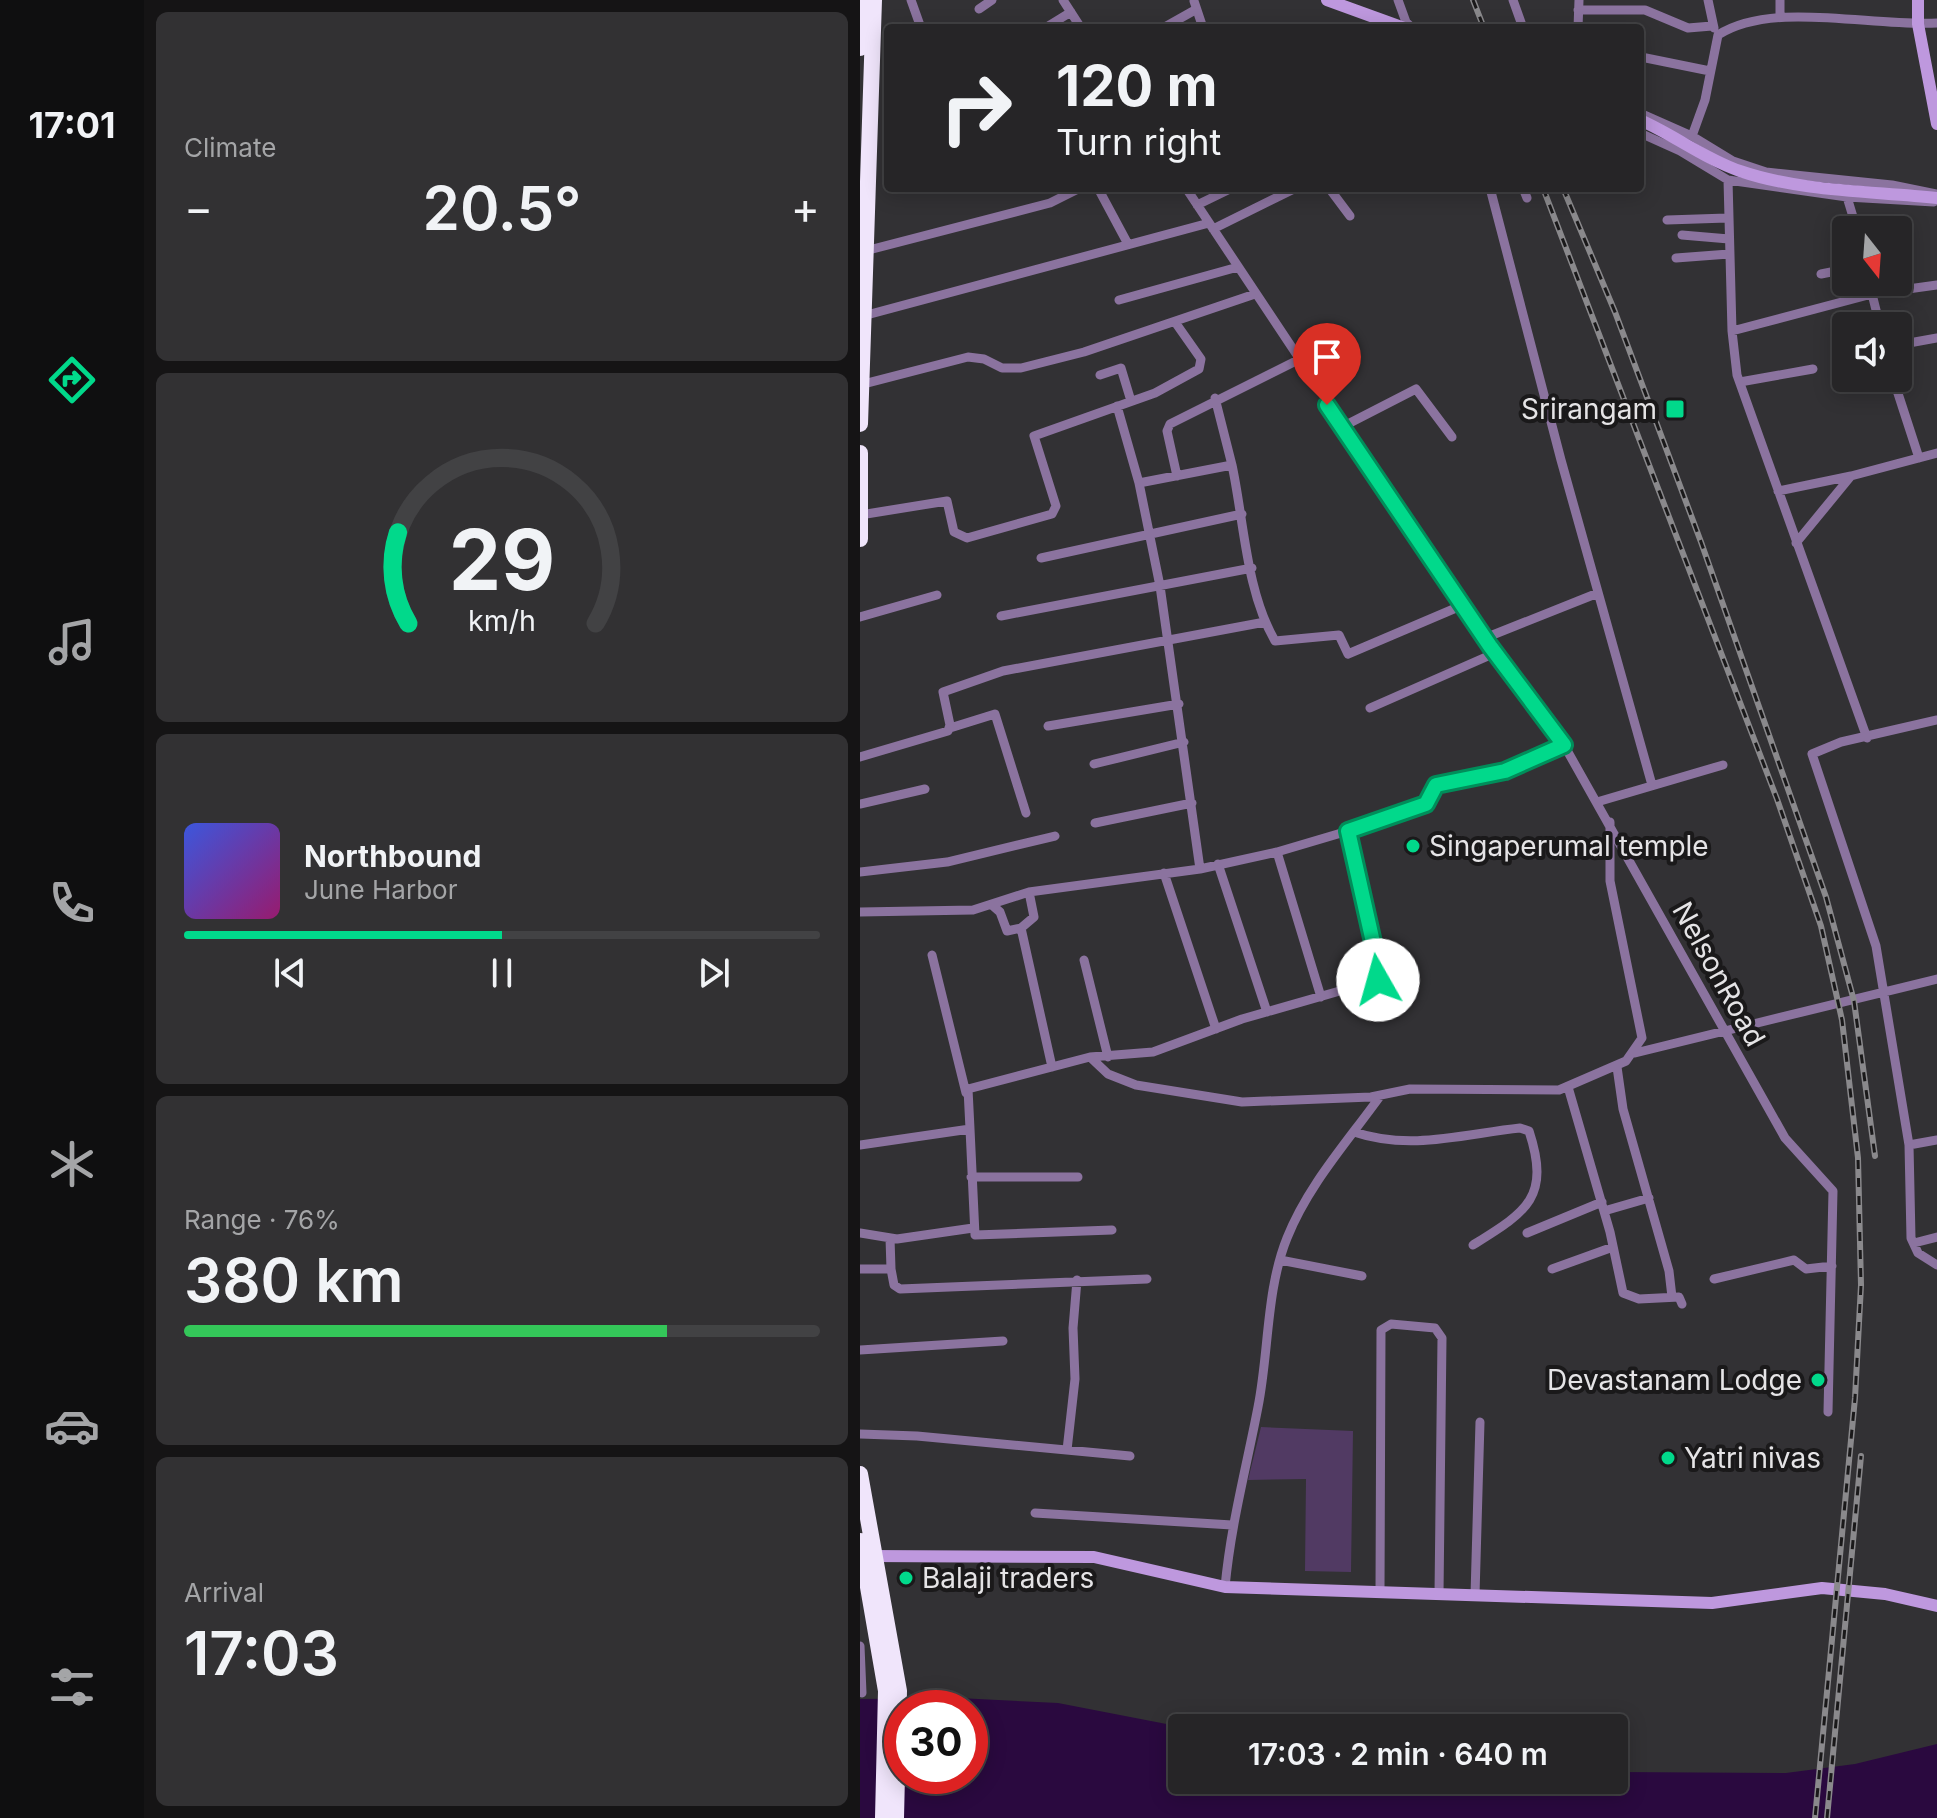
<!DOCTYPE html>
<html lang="en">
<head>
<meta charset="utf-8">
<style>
  :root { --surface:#262527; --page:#323133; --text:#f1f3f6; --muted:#a4a5a7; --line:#424244; --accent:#01d98b }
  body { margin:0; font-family:Inter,sans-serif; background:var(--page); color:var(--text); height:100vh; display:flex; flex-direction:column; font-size:30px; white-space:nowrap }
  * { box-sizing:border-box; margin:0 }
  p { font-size:26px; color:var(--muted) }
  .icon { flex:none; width:44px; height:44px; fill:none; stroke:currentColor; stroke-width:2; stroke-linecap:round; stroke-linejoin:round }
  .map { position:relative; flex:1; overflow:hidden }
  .sheet { display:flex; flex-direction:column; gap:12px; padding:12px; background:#151415; width:716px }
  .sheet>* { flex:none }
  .guide { position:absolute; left:24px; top:24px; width:760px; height:168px; border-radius:8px; box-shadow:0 4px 20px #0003,0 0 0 2px var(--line); background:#262527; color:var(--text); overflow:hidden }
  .needle { width:52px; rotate:163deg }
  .tools { position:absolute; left:972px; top:216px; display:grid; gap:16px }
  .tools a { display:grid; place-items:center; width:80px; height:80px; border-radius:8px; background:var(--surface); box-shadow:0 4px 20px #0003,0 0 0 2px var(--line); font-size:40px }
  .speed { position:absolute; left:24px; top:1690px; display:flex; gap:16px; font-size:40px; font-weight:700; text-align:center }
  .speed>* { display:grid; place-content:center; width:104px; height:104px; border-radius:50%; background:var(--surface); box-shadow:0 4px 20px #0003,0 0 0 2px var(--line); line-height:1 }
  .speed .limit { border:12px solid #d22; background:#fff; color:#111 }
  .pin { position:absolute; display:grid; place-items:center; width:68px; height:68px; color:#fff; margin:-82px -34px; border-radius:50% 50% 50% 0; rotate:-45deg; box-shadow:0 0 8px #0007 }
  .pin .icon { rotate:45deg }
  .me { position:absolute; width:88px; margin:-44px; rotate:353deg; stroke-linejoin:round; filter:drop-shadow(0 0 6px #0008) }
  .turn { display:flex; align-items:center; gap:28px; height:168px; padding:0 40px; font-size:36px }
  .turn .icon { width:104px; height:104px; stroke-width:2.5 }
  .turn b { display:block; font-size:56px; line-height:68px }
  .big { font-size:60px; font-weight:600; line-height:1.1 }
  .sheet .tile { flex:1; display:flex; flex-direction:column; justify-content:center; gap:12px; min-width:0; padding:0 28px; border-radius:12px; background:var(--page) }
  .sheet .dial { align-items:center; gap:0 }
  .dial svg { height:208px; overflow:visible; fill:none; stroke:var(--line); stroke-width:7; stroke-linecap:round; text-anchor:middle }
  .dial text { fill:var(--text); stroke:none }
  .song { display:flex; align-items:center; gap:24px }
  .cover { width:96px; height:96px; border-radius:12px; background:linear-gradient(135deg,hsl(230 70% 55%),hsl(320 70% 35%)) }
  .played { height:8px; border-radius:4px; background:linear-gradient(90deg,var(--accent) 50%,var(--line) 50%) }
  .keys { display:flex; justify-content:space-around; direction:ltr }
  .heat { display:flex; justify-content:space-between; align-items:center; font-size:44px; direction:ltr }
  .charge { height:12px; border-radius:6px; background:linear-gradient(90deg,#34c759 76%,var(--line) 0) }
  .trip { position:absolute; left:308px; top:1714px; width:460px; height:80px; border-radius:8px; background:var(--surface); box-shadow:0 4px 20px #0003,0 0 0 2px var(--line); font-weight:600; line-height:80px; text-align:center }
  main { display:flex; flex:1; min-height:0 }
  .tabs { display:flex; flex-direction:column; width:144px; justify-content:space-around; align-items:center; background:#0f0f10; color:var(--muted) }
  .tabs .icon { width:56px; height:56px }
  .tabs .active { color:var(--accent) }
  .tabs b { font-size:36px; color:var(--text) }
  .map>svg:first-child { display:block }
  .green { fill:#513a63 }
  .water { fill:#2a093f; fill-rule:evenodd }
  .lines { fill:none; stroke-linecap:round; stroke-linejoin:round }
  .street { stroke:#8b739f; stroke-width:9 }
  .secondary { stroke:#be98de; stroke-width:12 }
  .highway { stroke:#f0e5fb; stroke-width:16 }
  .rail-casing { stroke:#8a898c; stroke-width:6 }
  .rail { stroke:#1a191a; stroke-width:3; stroke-dasharray:9; stroke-linecap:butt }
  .route-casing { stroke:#018d5a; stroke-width:20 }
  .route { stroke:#01d98b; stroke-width:14 }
  .poi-dot { fill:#01d98b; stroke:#1a191a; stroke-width:3 }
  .labels { text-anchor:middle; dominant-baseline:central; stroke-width:8; stroke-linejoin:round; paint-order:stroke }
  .poi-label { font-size:28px; fill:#e5e4e6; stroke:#1a191a; text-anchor:start }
  .street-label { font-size:28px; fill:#e5e4e6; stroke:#1a191a }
</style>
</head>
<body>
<main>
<nav class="tabs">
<b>17:01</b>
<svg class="icon active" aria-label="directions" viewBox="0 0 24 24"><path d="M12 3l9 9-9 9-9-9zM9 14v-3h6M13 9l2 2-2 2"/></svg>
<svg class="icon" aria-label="music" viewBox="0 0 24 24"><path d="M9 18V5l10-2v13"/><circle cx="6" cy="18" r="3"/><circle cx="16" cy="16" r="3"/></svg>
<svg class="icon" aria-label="phone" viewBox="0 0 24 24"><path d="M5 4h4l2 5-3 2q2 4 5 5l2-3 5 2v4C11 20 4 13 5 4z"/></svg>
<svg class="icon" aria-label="climate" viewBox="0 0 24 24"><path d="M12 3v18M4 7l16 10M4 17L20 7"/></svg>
<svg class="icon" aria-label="car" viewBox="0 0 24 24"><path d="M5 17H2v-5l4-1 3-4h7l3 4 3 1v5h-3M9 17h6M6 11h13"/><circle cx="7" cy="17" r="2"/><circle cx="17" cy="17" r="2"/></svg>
<svg class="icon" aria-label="filters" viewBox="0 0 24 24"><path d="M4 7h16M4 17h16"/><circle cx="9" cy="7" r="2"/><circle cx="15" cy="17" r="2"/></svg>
</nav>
<section class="sheet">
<div class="tile"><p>Climate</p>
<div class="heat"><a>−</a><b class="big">20.5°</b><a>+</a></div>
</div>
<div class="tile dial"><svg viewBox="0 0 100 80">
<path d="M14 69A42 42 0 1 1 86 69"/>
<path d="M14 69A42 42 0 0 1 10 34" stroke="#01d98b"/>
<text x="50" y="56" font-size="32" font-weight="700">29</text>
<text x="50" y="72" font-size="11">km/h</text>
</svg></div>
<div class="tile">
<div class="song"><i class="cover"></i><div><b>Northbound</b><p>June Harbor</p></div></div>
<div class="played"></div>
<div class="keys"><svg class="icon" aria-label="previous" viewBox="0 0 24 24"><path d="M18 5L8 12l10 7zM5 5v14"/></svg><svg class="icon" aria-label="pause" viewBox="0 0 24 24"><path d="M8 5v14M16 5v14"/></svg><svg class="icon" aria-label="next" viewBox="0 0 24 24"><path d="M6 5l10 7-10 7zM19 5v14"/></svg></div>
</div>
<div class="tile"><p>Range · 76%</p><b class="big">380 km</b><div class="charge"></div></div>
<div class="tile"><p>Arrival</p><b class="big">17:03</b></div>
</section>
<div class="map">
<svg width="1077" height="1818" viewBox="0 0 1077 1818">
  <rect width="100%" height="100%" fill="#323134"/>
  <!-- green -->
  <path class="green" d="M401,1427L493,1431L491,1572L445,1571L446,1479L388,1480Z"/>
  <!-- water -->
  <path class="water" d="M98,1698L198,1703L327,1728H322V1780H754V1772L926,1773L995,1764L1077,1744V1818H0V1699ZM42,1708H110V1776H42Z"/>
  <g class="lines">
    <!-- street -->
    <path class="street" d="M51,0L61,28
      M203,0L221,28
      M538,0L546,22L552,28
      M653,0L663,28
      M848,0L854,28
      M920,0V16
      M334,1L343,28
      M119,9L132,0
      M718,10H785L828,28L852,26
      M185,28L211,12
      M303,28L335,10
      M718,28L719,0
      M781,57L850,71
      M780,113L832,136L873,161L906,172L1032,185L1077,194
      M780,133L820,151L868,180L987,197L1074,202
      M832,136L845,100L858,35C912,0 1012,27 1077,23
      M868,180L872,331L877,375L1007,738
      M238,188L268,244
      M326,188L625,638L704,745L925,1138L973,1191L968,1412
      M469,188L490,216
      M630,188L701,460L792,785
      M663,188L667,198
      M987,197L997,230
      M337,205L372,188
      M807,220L867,218
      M353,229L436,188
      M822,235L869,239
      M5,251L190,203L220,188
      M816,258L869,254
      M961,274L986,269
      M1009,282L1020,326
      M259,300L378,267
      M3,316L349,223
      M872,331L1012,294L1077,285
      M1038,345L1077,338
      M240,375L261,368L271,401
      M1033,378L1059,458
      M880,382L953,369
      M0,385L108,357L124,359L142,368H161L224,352L395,294
      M355,398L372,465
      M482,427L556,389L592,437
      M317,476L307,431L310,424L438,360
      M279,483L372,465C384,521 386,591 415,641L479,635L488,654L603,605
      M918,491L991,476
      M0,515L87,501L94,532L107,538L192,514L196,506L174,436L295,393L339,369L341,359L315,322
      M936,543L991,476L1077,453
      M181,558L382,514
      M141,616L392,568
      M0,617L77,595
      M625,638L738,593
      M510,708L635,653
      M1077,720L981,742L952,754L1016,946L1049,1145L1051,1238L1058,1253L1077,1265
      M188,726L319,704
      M90,728L135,714L166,813
      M0,757L88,731L90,725L83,692L143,671L405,622
      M234,764L324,742
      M737,802L863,765
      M0,804L65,789
      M235,823L332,803
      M488,831L566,804L576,785L645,771L704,745
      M417,852L461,997
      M358,864L407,1012
      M0,872L87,862L195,836
      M304,873L356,1029
      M132,905L140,912L147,931L161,928L174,917L169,892
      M0,912L113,910L169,892L340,869L300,586L279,483L257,406
      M161,928L192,1067
      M72,955L106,1093
      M224,960L248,1057
      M775,1053L1077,979
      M230,1057L293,1052L382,1019L518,980L519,969L488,831L417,852L340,869
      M757,1067L763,1109L809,1271L812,1297
      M708,1087L750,1232L763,1293L779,1299L819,1297L822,1304
      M110,1129L115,1235L252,1230
      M494,1132C550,1151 604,1134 660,1128L669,1131C691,1198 666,1212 613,1245
      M0,1145L110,1129L108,1089L230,1057L248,1074L276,1085L382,1102L511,1097L550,1089L699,1090L766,1061L782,1038L750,881V822
      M1049,1145L1077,1140
      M111,1177H218
      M744,1211L789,1198
      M0,1233L37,1239L113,1228
      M667,1233L742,1202
      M30,1238L31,1269
      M1054,1243L1077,1237
      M420,1260L502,1276
      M0,1269H31L34,1285L40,1289L287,1279
      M692,1269L753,1247
      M854,1279L934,1260L946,1269L972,1266
      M0,1350L143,1341
      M0,1434L57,1436L270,1456
      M207,1450L215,1379L213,1328L217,1280
      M175,1513L372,1525
      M365,1587C371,1524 386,1469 398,1407C409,1352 406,1290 427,1238C448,1185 488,1141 521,1095
      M520,1592L521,1330L531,1324L575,1328L582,1338L579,1594
      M615,1595L620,1422
      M0,1646L2,1693"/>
    <!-- secondary -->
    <path class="secondary" d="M467,0L544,28
      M1058,0V24L1077,124
      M780,120C814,135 845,159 880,171C941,192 1013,191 1077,198
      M7,1556L234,1557L365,1587L852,1603L962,1588L1025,1594L1077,1606"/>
    <!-- highway -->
    <path class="highway" d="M0,48L1,0
      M0,424L14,0
      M0,453V539
      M0,1474L39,1691L36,1818
      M0,1541L26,1691L23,1818"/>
    <defs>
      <path id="rail" d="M613,0L624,28
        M683,188L917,799L961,926L982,1020L998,1158L1001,1285L995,1398L955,1818
        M703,188L755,312L841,542L966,897L994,1001L1015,1156
        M967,1818L1001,1456"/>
    </defs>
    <!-- rail casing -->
    <use href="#rail" class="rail-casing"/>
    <!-- rail -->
    <use href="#rail" class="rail"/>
  </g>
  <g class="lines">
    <defs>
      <path id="route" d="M467,405L630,646L704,745L645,771L576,785L566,804L488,831L519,969L518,980"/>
    </defs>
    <!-- route casing -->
    <use href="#route" class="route-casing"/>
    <!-- route -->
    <use href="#route" class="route"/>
  </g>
  <!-- markers -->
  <g class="poi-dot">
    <rect x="805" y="399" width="20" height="20" rx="4"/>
    <circle cx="553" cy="846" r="8"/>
    <circle cx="958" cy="1380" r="8"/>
    <circle cx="808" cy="1458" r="8"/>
    <circle cx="46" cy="1578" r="8"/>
  </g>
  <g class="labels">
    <!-- poi labels -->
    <g class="poi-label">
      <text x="797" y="409" text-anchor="end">Srirangam</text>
      <text x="569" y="846">Singaperumal temple</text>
      <text x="942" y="1380" text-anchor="end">Devastanam Lodge</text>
      <text x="824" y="1458">Yatri nivas</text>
      <text x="62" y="1578">Balaji traders</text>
    </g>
    <!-- street labels -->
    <g class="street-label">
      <text transform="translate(859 974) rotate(61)">NelsonRoad</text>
    </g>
  </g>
</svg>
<div class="tools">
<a><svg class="needle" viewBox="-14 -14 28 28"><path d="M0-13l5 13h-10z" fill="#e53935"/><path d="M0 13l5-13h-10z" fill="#a4a5a7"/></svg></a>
<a><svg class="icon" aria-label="sound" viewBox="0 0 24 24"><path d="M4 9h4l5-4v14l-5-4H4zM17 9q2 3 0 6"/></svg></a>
</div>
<div class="speed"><div class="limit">30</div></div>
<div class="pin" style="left:467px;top:405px;background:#d93025"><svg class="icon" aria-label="arrive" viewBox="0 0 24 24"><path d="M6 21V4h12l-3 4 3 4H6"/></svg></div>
<svg class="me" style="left:518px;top:980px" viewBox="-20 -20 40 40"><circle r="19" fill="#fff"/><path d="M0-13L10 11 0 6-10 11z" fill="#01d98b"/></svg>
<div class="trip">17:03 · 2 min · 640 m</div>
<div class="guide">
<div class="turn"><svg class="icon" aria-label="right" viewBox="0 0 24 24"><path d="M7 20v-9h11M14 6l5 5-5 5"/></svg><div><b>120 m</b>Turn right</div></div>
</div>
</div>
</main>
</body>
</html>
